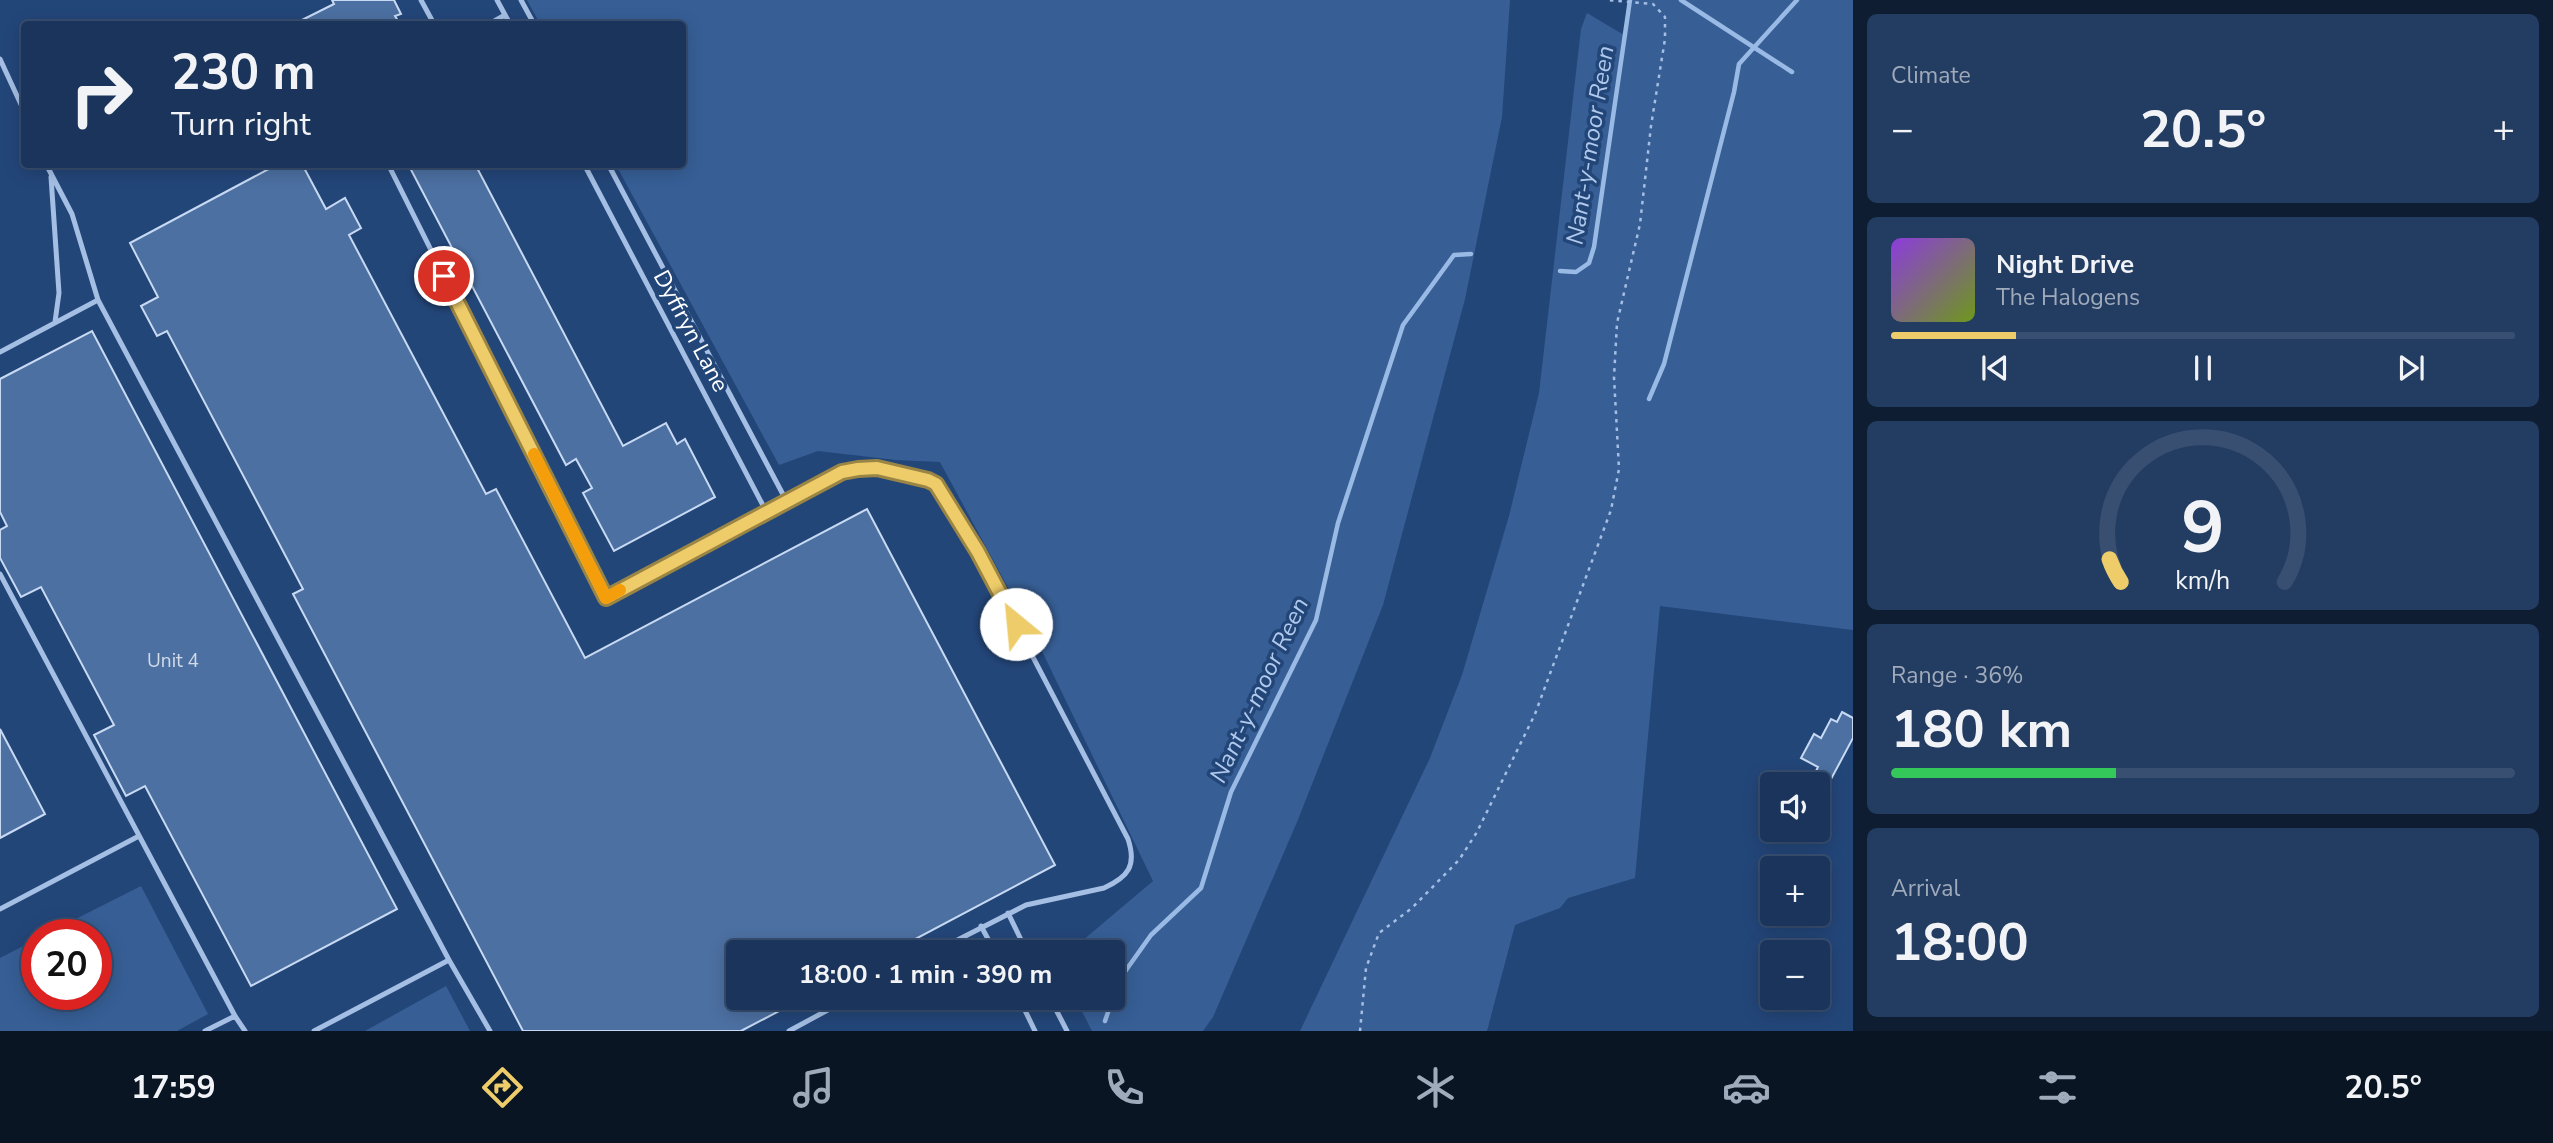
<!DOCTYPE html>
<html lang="en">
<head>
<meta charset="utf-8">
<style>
  :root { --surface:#1a345b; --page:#233c61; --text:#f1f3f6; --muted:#9faabb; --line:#384f71; --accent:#eecc69 }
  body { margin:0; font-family:"Nunito Sans",sans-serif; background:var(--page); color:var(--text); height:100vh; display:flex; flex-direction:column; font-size:26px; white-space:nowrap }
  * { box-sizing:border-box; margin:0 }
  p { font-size:23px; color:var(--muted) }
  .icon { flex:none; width:38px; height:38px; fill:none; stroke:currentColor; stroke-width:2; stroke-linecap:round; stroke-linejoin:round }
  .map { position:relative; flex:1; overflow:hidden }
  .details { display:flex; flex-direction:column; gap:14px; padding:14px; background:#0e1d32; width:700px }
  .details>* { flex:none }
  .hud { position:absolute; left:21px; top:21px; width:665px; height:147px; border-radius:7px; box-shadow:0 4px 18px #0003,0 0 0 2px var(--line); background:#1a345b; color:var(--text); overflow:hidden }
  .tools { position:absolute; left:1760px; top:772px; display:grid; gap:14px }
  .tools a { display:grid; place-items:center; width:70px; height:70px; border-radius:7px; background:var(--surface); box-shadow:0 4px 18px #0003,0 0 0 2px var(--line); font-size:35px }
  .speed { position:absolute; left:21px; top:919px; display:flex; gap:14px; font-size:35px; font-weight:700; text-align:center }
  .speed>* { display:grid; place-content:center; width:91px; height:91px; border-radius:50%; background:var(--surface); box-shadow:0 4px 18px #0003,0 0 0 2px var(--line); line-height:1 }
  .speed .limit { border:10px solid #d22; background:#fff; color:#111 }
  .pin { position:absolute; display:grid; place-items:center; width:60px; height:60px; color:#fff; margin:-30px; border:4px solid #fff; border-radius:50%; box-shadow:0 2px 7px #0007 }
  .me { position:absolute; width:77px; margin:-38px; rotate:332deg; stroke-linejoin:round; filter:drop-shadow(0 0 5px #0008) }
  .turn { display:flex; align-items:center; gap:24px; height:147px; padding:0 35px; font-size:32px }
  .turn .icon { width:91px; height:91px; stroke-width:2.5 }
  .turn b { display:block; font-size:49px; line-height:60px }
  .big { font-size:52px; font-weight:700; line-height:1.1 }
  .details .card { flex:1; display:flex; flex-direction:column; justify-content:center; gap:10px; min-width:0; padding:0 24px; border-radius:10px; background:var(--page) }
  .details .dial { align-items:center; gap:0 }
  .dial svg { height:182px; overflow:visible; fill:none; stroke:var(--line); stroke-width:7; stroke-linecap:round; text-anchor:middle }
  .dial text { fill:var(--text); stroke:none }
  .song { display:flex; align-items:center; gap:21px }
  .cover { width:84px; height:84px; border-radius:10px; background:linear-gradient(135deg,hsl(270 70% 55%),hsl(80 70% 35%)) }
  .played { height:7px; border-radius:4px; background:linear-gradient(90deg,var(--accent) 20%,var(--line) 20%) }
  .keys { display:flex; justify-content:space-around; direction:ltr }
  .heat { display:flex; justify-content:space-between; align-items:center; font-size:38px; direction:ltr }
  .charge { height:10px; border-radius:5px; background:linear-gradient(90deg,#34c759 36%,var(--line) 0) }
  .trip { position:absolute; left:726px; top:940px; width:399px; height:70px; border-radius:7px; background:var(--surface); box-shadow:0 4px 18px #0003,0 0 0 2px var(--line); font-weight:700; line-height:70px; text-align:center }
  .dock { display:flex; height:112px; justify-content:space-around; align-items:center; background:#0a1524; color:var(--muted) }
  .dock .icon { width:49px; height:49px }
  .dock .on { color:var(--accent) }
  .dock b { font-size:32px; color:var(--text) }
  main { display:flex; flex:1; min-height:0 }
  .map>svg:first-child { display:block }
  .green { fill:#375f96 }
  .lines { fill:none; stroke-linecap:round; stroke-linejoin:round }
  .stream { stroke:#99bae5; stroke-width:4.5 }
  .building { fill:#4c70a2; stroke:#c8daf3; stroke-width:2 }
  .path { stroke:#a5bfe4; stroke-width:2.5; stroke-dasharray:3.5 5; stroke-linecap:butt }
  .service { stroke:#a5bfe4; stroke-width:5 }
  .route-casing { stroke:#9b8544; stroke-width:18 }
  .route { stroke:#eecc69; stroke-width:12 }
  .slow { stroke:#f59e0b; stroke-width:12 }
  .labels { text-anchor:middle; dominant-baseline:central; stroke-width:7; stroke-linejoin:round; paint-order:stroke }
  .number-label { font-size:19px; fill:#d2dbe8 }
  .street-label { font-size:23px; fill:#fff; stroke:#234679 }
  .water-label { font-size:24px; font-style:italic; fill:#b0c9ec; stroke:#234679 }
</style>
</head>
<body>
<main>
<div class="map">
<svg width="1853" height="1031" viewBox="0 0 1853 1031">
  <rect width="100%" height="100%" fill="#234679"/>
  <!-- green -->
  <path class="green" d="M527,0H1510L1502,117L1465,299L1383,605L1297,822L1213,1017L1203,1031H1092L1075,998H1113V952H1069L1153,881L1038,643L940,462L896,460L818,451L779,465L616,165L682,164V24H540Z
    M1630,0H1853V630L1660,606L1635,878L1568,898L1560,908L1515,925L1487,1031H1300L1430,758L1462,675L1509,516L1539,393L1581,29L1587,13L1624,35Z
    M141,886L208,1014L177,1031H0V958L37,939V994H96V934H46Z
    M446,986L470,1031H365Z"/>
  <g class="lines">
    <!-- stream -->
    <path class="stream" d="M1681,0L1792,72
      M1560,271L1576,272L1589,263L1594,247L1630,0
      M1649,399L1664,364L1734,92L1739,64L1797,0
      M1105,1021L1119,980L1151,935L1201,888L1231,792L1316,620L1338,523L1403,325L1454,255L1471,254"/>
  </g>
  <!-- building -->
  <path class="building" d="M332,0H394L401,14L395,16L400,24H294L334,4Z
    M278,164H302L326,209L345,198L361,228L349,235L486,494L496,489L585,658L867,509L1055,865L891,952H738V998H804L741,1031H523L293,594L303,589L167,331L157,336L141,306L158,297L130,243Z
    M408,164H475L623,446L666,423L677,444L685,439L715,497L614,551L583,493L592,488L576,459L566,465Z
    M92,331L397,909L251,986L145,786L126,796L94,735L114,725L41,587L21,597L0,558V530L7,526L0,512V379Z
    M1842,712L1853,718V738L1830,781L1815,773L1818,767L1801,758L1814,734L1821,738L1831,719L1837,722Z
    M0,729L45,814L0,838Z"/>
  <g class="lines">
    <!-- path -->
    <path class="path" d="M1360,1031L1366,968L1379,933L1412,908L1459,860L1477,832L1535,714L1611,510L1619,469L1614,377L1617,323L1640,224L1651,126L1665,39V17L1653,4L1607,0"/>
    <!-- service -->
    <path class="service" d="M421,0L434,24
      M497,0L510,24
      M521,0L534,24
      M489,24L505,15
      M0,59L24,111
      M46,164L72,214L98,300L449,960L490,1031
      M321,164L323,167L340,164
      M388,164L605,598L842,472L858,469L877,468L928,480L942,491L978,552L1128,839C1137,866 1128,877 1104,888L1026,905L934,952
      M584,164L767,513
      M608,164L787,502
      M51,177L59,293L55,322
      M0,352L98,300
      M0,574L235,1016L245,1031
      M0,909L139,836
      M1008,913L1027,952
      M981,926L995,952
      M1019,998L1035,1031
      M1050,998L1067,1031
      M205,1031L235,1016
      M314,1031L449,960
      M789,1031L850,998"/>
  </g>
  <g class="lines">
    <defs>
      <path id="route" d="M444,276L606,598L842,472L858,469L877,468L928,480L936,484L978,552L1016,624"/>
    </defs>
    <!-- route casing -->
    <use href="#route" class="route-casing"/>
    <!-- route -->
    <use href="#route" class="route"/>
    <!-- slow -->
    <path class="slow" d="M534,454L606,598L620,590"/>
  </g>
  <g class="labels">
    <!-- number labels -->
    <g class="number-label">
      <text x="173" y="661">Unit 4</text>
    </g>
    <!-- street labels -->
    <g class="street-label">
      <text transform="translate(691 331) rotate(62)">Dyffryn Lane</text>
    </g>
    <!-- water labels -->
    <g class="water-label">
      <text transform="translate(1590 145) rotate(-81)">Nant-y-moor Reen</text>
      <text transform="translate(1259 690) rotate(-65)">Nant-y-moor Reen</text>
    </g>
  </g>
</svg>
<div class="tools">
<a><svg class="icon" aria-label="sound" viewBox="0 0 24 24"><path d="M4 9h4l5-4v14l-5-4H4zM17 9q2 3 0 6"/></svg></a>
<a>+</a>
<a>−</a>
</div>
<div class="speed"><div class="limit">20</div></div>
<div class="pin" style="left:444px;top:276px;background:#d93025"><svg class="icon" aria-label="arrive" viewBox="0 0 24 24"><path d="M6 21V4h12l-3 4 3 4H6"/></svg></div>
<svg class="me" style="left:1016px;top:624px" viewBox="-20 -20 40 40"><circle r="19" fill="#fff"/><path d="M0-13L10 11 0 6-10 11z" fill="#eecc69"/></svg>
<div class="trip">18:00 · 1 min · 390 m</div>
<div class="hud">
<div class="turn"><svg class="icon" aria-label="right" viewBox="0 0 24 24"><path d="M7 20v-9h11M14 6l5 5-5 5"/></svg><div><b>230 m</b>Turn right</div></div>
</div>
</div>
<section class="details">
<div class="card"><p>Climate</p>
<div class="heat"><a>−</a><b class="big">20.5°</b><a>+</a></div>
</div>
<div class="card">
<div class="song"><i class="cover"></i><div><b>Night Drive</b><p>The Halogens</p></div></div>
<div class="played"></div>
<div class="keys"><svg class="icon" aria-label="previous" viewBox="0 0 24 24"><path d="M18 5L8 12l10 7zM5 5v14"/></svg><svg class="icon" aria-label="pause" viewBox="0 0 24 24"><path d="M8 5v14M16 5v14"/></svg><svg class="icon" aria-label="next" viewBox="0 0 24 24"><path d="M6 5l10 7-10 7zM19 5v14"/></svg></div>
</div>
<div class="card dial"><svg viewBox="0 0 100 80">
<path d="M14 69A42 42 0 1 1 86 69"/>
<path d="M14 69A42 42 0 0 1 9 59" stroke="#eecc69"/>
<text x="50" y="56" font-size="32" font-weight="700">9</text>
<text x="50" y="72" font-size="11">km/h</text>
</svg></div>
<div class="card"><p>Range · 36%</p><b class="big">180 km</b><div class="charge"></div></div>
<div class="card"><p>Arrival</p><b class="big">18:00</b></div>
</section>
</main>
<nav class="dock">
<b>17:59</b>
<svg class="icon on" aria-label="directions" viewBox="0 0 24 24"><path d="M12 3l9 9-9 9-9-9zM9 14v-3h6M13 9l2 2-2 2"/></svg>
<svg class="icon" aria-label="music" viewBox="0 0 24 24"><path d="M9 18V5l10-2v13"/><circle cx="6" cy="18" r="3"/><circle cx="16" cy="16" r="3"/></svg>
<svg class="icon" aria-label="phone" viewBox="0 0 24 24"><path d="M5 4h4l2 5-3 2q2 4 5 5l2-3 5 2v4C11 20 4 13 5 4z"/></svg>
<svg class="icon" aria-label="climate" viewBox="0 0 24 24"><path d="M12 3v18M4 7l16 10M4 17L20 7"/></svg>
<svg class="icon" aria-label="car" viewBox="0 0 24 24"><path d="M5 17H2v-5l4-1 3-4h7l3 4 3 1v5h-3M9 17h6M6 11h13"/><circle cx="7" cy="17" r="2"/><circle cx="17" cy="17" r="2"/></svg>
<svg class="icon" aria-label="filters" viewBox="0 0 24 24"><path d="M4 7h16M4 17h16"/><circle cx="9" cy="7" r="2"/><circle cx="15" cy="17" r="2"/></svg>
<b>20.5°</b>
</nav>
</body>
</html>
